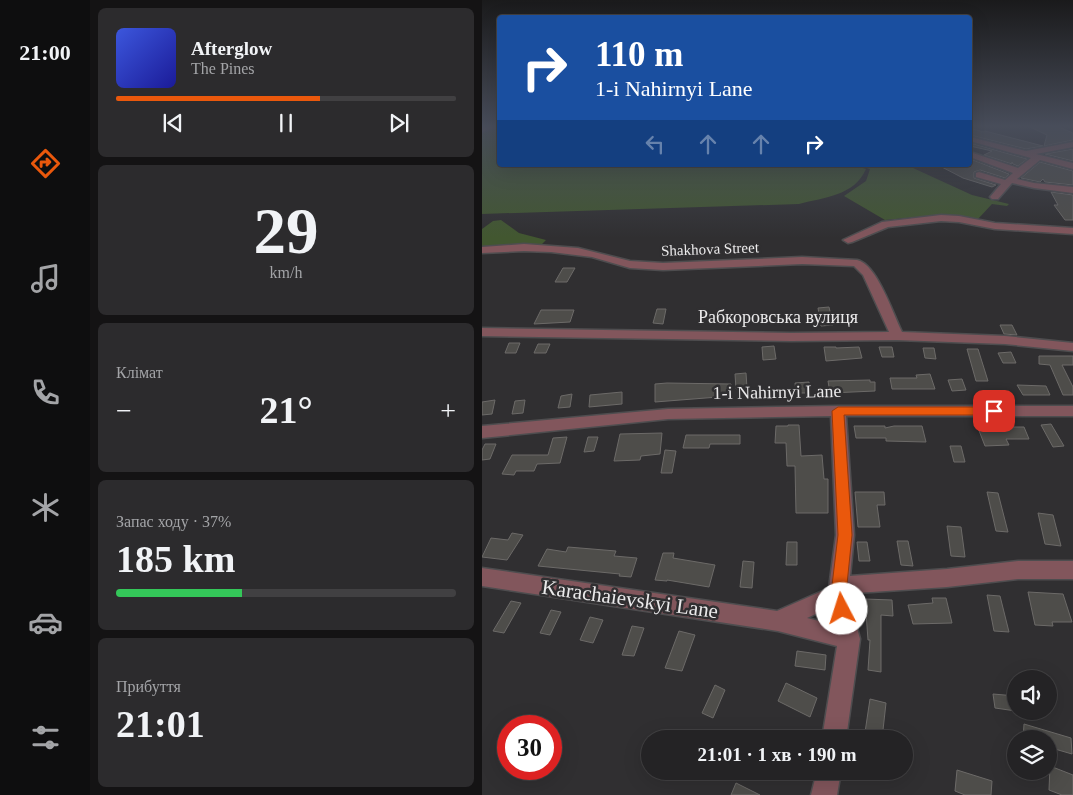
<!DOCTYPE html>
<html lang="uk">
<head>
<meta charset="utf-8">
<style>
  :root { --surface:#242325; --page:#2c2b2d; --text:#f1f3f6; --muted:#a3a4a7; --line:#414042; --accent:#ea580c }
  body { margin:0; font-family:"Times New Roman",serif; background:var(--page); color:var(--text); height:100vh; display:flex; flex-direction:column; font-size:19px; white-space:nowrap }
  * { box-sizing:border-box; margin:0 }
  p { font-size:16px; color:var(--muted) }
  .icon { flex:none; width:28px; height:28px; fill:none; stroke:currentColor; stroke-width:2; stroke-linecap:round; stroke-linejoin:round }
  .map { position:relative; flex:1; overflow:hidden }
  .sheet { display:flex; flex-direction:column; gap:8px; padding:8px; background:#141314; width:392px }
  .sheet>* { flex:none }
  .top-card { position:absolute; left:15px; top:15px; width:475px; height:152px; border-radius:5px; box-shadow:0 5px 20px #0002,0 0 0 1px var(--line); background:#1a4fa0; color:#fff; overflow:hidden }
  .buttons { position:absolute; left:525px; top:670px; display:grid; gap:10px }
  .buttons a { display:grid; place-items:center; width:50px; height:50px; border-radius:50%; background:var(--surface); box-shadow:0 5px 20px #0002,0 0 0 1px var(--line); font-size:25px }
  .speed { position:absolute; left:15px; top:715px; display:flex; gap:10px; font-size:25px; font-weight:700; text-align:center }
  .speed>* { display:grid; place-content:center; width:65px; height:65px; border-radius:50%; background:var(--surface); box-shadow:0 5px 20px #0002,0 0 0 1px var(--line); line-height:1 }
  .speed .limit { border:8px solid #d22; background:#fff; color:#111 }
  .pin { position:absolute; display:grid; place-items:center; width:42px; height:42px; color:#fff; margin:-21px; border-radius:10px; box-shadow:0 2px 8px #0006 }
  .me { position:absolute; width:55px; margin:-28px; rotate:355deg; stroke-linejoin:round; filter:drop-shadow(0 0 4px #0008) }
  .turn { display:flex; align-items:center; gap:18px; height:105px; padding:0 15px; font-size:22px }
  .turn .icon { width:65px; height:65px; stroke-width:2.5 }
  .turn b { display:block; font-size:35px; line-height:42px }
  .lanes { display:flex; align-items:center; height:48px; padding:0 15px; background:#0003; justify-content:center; gap:25px; direction:ltr }
  .lanes .off { opacity:.35 }
  .big { font-size:38px; font-weight:700; line-height:1.1 }
  .sheet .tile { flex:1; display:flex; flex-direction:column; justify-content:center; gap:8px; min-width:0; padding:0 18px; border-radius:8px; background:var(--page) }
  .sheet .dial { align-items:center; gap:0 }
  .dial b { font-size:65px; line-height:1 }
  .song { display:flex; align-items:center; gap:15px }
  .cover { width:60px; height:60px; border-radius:8px; background:linear-gradient(135deg,hsl(230 70% 55%),hsl(240 70% 35%)) }
  .played { height:5px; border-radius:2px; background:linear-gradient(90deg,var(--accent) 60%,var(--line) 60%) }
  .keys { display:flex; justify-content:space-around; direction:ltr }
  .heat { display:flex; justify-content:space-between; align-items:center; font-size:28px; direction:ltr }
  .charge { height:8px; border-radius:4px; background:linear-gradient(90deg,#34c759 37%,var(--line) 0) }
  .trip { position:absolute; left:159px; top:730px; width:272px; height:50px; border-radius:25px; background:var(--surface); box-shadow:0 5px 20px #0002,0 0 0 1px var(--line); font-weight:700; line-height:50px; text-align:center }
  main { display:flex; flex:1; min-height:0 }
  .menu { display:flex; flex-direction:column; width:90px; justify-content:space-around; align-items:center; background:#0e0e0f; color:var(--muted) }
  .menu .icon { width:35px; height:35px }
  .menu .current { color:var(--accent) }
  .menu b { font-size:22px; color:var(--text) }
  .map>svg:first-child { display:block }
  .green { fill:#425730 }
  .building { fill:#4e4d4a; stroke:#6c6a68 }
  .lines { fill:none; stroke-linecap:round; stroke-linejoin:round }
  .minor-casing { stroke:#4e4d4f; stroke-width:3 }
  .minor { fill:#82565c; fill-rule:evenodd }
  .route { fill:#ea580c; stroke:#983908 }
  .labels { text-anchor:middle; dominant-baseline:central; stroke-width:5; stroke-linejoin:round; paint-order:stroke }
  .far-street-label { font-size:15px; fill:#ebeaeb; stroke:#302f31 }
  .street-label { font-size:18px; fill:#ebeaeb; stroke:#302f31 }
  .near-street-label { font-size:21px; fill:#ebeaeb; stroke:#302f31 }
</style>
</head>
<body>
<main>
<nav class="menu">
<b>21:00</b>
<svg class="icon current" aria-label="directions" viewBox="0 0 24 24"><path d="M12 3l9 9-9 9-9-9zM9 14v-3h6M13 9l2 2-2 2"/></svg>
<svg class="icon" aria-label="music" viewBox="0 0 24 24"><path d="M9 18V5l10-2v13"/><circle cx="6" cy="18" r="3"/><circle cx="16" cy="16" r="3"/></svg>
<svg class="icon" aria-label="phone" viewBox="0 0 24 24"><path d="M5 4h4l2 5-3 2q2 4 5 5l2-3 5 2v4C11 20 4 13 5 4z"/></svg>
<svg class="icon" aria-label="climate" viewBox="0 0 24 24"><path d="M12 3v18M4 7l16 10M4 17L20 7"/></svg>
<svg class="icon" aria-label="car" viewBox="0 0 24 24"><path d="M5 17H2v-5l4-1 3-4h7l3 4 3 1v5h-3M9 17h6M6 11h13"/><circle cx="7" cy="17" r="2"/><circle cx="17" cy="17" r="2"/></svg>
<svg class="icon" aria-label="filters" viewBox="0 0 24 24"><path d="M4 7h16M4 17h16"/><circle cx="9" cy="7" r="2"/><circle cx="15" cy="17" r="2"/></svg>
</nav>
<section class="sheet">
<div class="tile">
<div class="song"><i class="cover"></i><div><b>Afterglow</b><p>The Pines</p></div></div>
<div class="played"></div>
<div class="keys"><svg class="icon" aria-label="previous" viewBox="0 0 24 24"><path d="M18 5L8 12l10 7zM5 5v14"/></svg><svg class="icon" aria-label="pause" viewBox="0 0 24 24"><path d="M8 5v14M16 5v14"/></svg><svg class="icon" aria-label="next" viewBox="0 0 24 24"><path d="M6 5l10 7-10 7zM19 5v14"/></svg></div>
</div>
<div class="tile dial"><b>29</b><p>km/h</p></div>
<div class="tile"><p>Клімат</p>
<div class="heat"><a>−</a><b class="big">21°</b><a>+</a></div>
</div>
<div class="tile"><p>Запас ходу · 37%</p><b class="big">185 km</b><div class="charge"></div></div>
<div class="tile"><p>Прибуття</p><b class="big">21:01</b></div>
</section>
<div class="map">
<svg width="591" height="795" viewBox="0 0 591 795">
  <rect width="100%" height="100%" fill="#302f31"/>
  <!-- green -->
  <path class="green" d="M0,127H17L18,165H371L384,169C372,196 343,197 317,204L0,214Z
    M375,165H438L431,168L490,195L527,204L525,206L510,204L496,219L457,215L403,220L362,196L384,181L388,169Z
    M19,220L37,233L64,240L58,246H0V229L11,221Z"/>
  <!-- building -->
  <path class="building" d="M548,127H577L591,133V140L562,146L565,135Z
    M488,128L501,132L503,131L561,146L544,149L488,135Z
    M488,143L545,159L536,166L531,164L530,162V164L502,155L510,151L488,146Z
    M591,149V161L563,154Z
    M491,160L527,174L523,178L498,170L492,172V178L514,185L510,187L481,178L456,165H488V162Z
    M558,162L591,171V185L563,182L561,179L558,182L539,178Z
    M569,192L591,195V220H583L572,205H576Z
    M81,268H93L85,282H73Z
    M347,307L351,325L339,326L336,308Z
    M175,309H184L181,324L171,323Z
    M59,310H92L88,322L52,324Z
    M518,325H530L535,335L522,334Z
    M27,343H38L34,353H23Z
    M56,344H68L64,353H52Z
    M292,346L294,359L281,360L280,347Z
    M342,347H354V348L377,347L380,358L344,361Z
    M397,347H410L412,357H400Z
    M441,348H452L454,359L443,358Z
    M485,349H496L506,381H494Z
    M529,352L534,363H521L516,353Z
    M557,356H591V365H580L591,387V395H581L568,365L557,364Z
    M264,373L265,388L254,389L253,374Z
    M448,374L453,389H410L408,378H435L434,375Z
    M480,379L484,390L470,391L466,380Z
    M388,380V382H393V391L348,393L346,381Z
    M327,382L328,393H314L313,383Z
    M185,383L249,384V396L173,402V384Z
    M535,385L564,386L568,395H541Z
    M140,392V404L107,407L108,395Z
    M90,394L88,407L76,408L79,396Z
    M13,400L10,414L0,415V402Z
    M43,400L41,413L30,414L33,401Z
    M569,424L582,446L571,447L559,425Z
    M306,425H317L319,456L340,455L342,479H346V513H314L313,466H305L304,443H293L294,426H306Z
    M372,426H403V428L412,426H440L444,442L404,441V438H374Z
    M519,427H542L547,439H524L527,445L503,446L496,428Z
    M180,433L178,454L159,456L158,460L132,461L138,434Z
    M204,435H258V444H228L227,448H201Z
    M85,437L78,463L55,464L52,471H34L32,475L20,474L30,455H66L71,438Z
    M106,437H116L112,451L102,452Z
    M3,444H14L8,459L0,460V450Z
    M468,446H479L483,462H472Z
    M183,450L194,451L190,473H179Z
    M373,492H402L403,505H395L398,527H376Z
    M505,492L516,493L526,532L514,531Z
    M556,513L571,515L579,546L563,544Z
    M465,526L479,527L483,557L469,556Z
    M30,533L41,535L25,560L0,557L9,538L26,540Z
    M415,541H426L431,566L419,565Z
    M305,542H315V565H304Z
    M375,542H385L388,561H377Z
    M86,547L134,551L132,556L155,558L149,577L137,576L138,574L56,566L65,549L84,552Z
    M181,553H192L191,558L233,565L227,587L185,580V581L173,580Z
    M261,561L272,562L270,588L258,587Z
    M546,592L581,594L590,622H570L571,626L553,625Z
    M505,595L518,596L527,632L512,631Z
    M450,598H464L470,623L431,624L426,605L451,603Z
    M383,599L410,600L411,616L399,615V672L386,670L388,640H386Z
    M29,601L39,603L22,633L11,631Z
    M69,610L79,612L68,635L58,633Z
    M108,617L121,620L111,643L98,640Z
    M150,626L162,628L152,656L140,655Z
    M197,631L213,635L200,671L183,668Z
    M315,651L344,655L343,670L313,666Z
    M304,683L335,698L328,717L296,701Z
    M233,685L243,690L231,718L220,713Z
    M511,694L534,696V711L513,708Z
    M388,699L404,703L400,739H382Z
    M542,724L589,738L590,754L566,747V739H541Z
    M568,766L591,775V795H580L567,790Z
    M475,770L510,781L509,795H483L473,791Z
    M254,783L278,795H249Z"/>
  <g class="lines">
    <defs>
      <path id="minor" d="M0,127H13L0,132Z
        M488,137L544,151L591,142V147L554,154L591,163V169L558,160L535,179L552,183L591,187V193L552,188L530,183L516,199H510L508,197L519,184L494,177V173L497,172L523,180L531,173L488,157V152L536,168L549,158L488,141Z
        M459,215L477,216L513,223L591,228V234L513,229L477,222L459,221L406,227L370,242L366,243L361,240L400,222Z
        M42,244L96,248L148,261L181,263L320,257L375,260C395,264 411,314 420,332L523,336L591,343V351L523,344L415,340L309,341L0,336V328L309,333L407,332L381,275L372,266L320,264L181,270L148,268L110,257L69,252L42,251L0,253V247Z
        M356,406H591V416H364L372,535L368,576L465,569L536,561H591V579H536L465,587L374,593L367,598L378,639L364,739H340L355,646L296,631L0,586V568L295,611L347,588L354,535L349,416L186,419L0,438V426L186,409ZM349,607L353,625L325,618Z
        M335,771H359L355,795H329Z"/>
    </defs>
    <!-- minor casing -->
    <use href="#minor" class="minor-casing"/>
    <!-- minor -->
    <use href="#minor" class="minor"/>
  </g>
  <!-- sky -->
  <linearGradient id="sky" x2="0" y2="1"><stop stop-color="#1a1a1b"/><stop offset="0.53" stop-color="#484d5a"/><stop offset="1" stop-color="#484d5a" stop-opacity="0"/></linearGradient>
  <rect width="591" height="238" fill="url(#sky)"/>
  <!-- route -->
  <path class="route" d="M356,407H512L518,411L512,415H362L370,535L364,594L368,609L365,614L360,616L354,614L349,594L356,535L350,411Z"/>
  <g class="labels">
    <!-- far-street labels -->
    <g class="far-street-label">
      <text transform="translate(228 249) rotate(-2)">Shakhova Street</text>
    </g>
    <!-- street labels -->
    <g class="street-label">
      <text x="296" y="317">Рабкоровська вулиця</text>
      <text transform="translate(295 392) rotate(-1)">1-i Nahirnyi Lane</text>
    </g>
    <!-- near-street labels -->
    <g class="near-street-label">
      <text transform="translate(148 599) rotate(8)">Karachaievskyi Lane</text>
    </g>
  </g>
</svg>
<div class="buttons">
<a><svg class="icon" aria-label="sound" viewBox="0 0 24 24"><path d="M4 9h4l5-4v14l-5-4H4zM17 9q2 3 0 6"/></svg></a>
<a><svg class="icon" aria-label="layers" viewBox="0 0 24 24"><path d="M12 4l9 5-9 5-9-5zM3 14l9 5 9-5"/></svg></a>
</div>
<div class="speed"><div class="limit">30</div></div>
<div class="pin" style="left:512px;top:411px;background:#d93025"><svg class="icon" aria-label="arrive" viewBox="0 0 24 24"><path d="M6 21V4h12l-3 4 3 4H6"/></svg></div>
<svg class="me" style="left:360px;top:609px" viewBox="-20 -20 40 40"><circle r="19" fill="#fff"/><path d="M0-13L10 11 0 6-10 11z" fill="#ea580c"/></svg>
<div class="trip">21:01 · 1 хв · 190 m</div>
<div class="top-card">
<div class="turn"><svg class="icon" aria-label="right" viewBox="0 0 24 24"><path d="M7 20v-9h11M14 6l5 5-5 5"/></svg><div><b>110 m</b>1-i Nahirnyi Lane</div></div>
<div class="lanes"><svg class="icon off" aria-label="left" viewBox="0 0 24 24"><path d="M17 20v-9H6M10 6l-5 5 5 5"/></svg><svg class="icon off" aria-label="ahead" viewBox="0 0 24 24"><path d="M12 20V5M6 11l6-6 6 6"/></svg><svg class="icon off" aria-label="ahead" viewBox="0 0 24 24"><path d="M12 20V5M6 11l6-6 6 6"/></svg><svg class="icon" aria-label="right" viewBox="0 0 24 24"><path d="M7 20v-9h11M14 6l5 5-5 5"/></svg></div>
</div>
</div>
</main>
</body>
</html>
